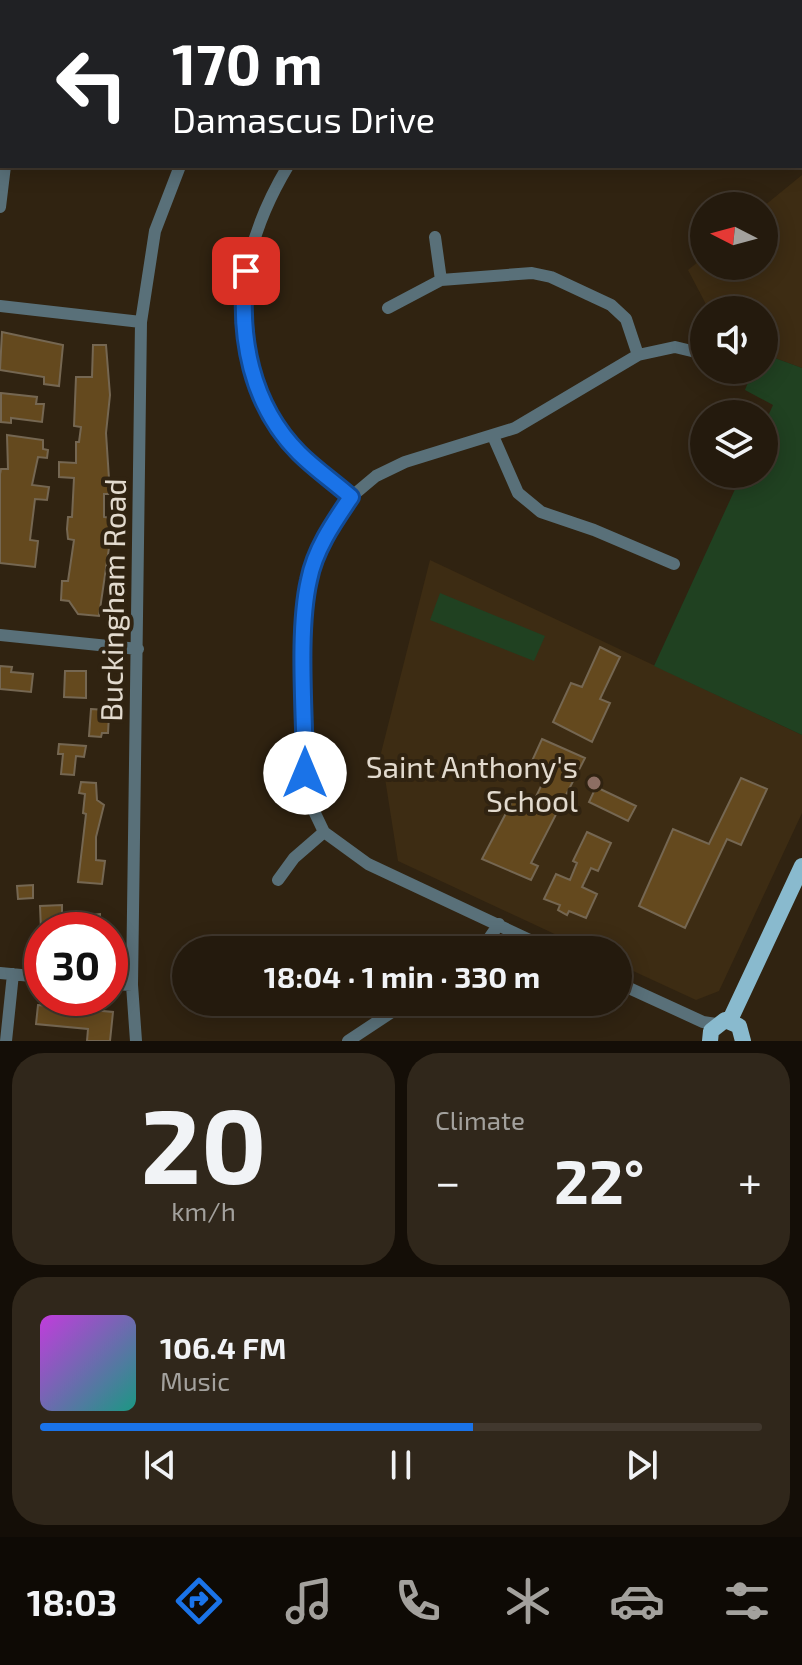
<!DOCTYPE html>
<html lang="en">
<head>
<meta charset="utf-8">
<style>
  :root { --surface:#241a0d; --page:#30271b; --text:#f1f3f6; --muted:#a3a19d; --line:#41382e; --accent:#1a73e8 }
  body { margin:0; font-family:"Exo 2",sans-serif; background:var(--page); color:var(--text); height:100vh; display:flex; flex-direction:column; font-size:30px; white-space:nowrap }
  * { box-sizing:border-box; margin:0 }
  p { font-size:26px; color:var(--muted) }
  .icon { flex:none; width:44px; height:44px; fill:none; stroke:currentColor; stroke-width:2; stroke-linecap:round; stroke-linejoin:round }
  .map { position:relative; height:1041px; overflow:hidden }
  .panel { display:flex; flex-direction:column; gap:12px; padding:12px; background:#140e07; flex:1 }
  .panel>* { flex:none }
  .guide { position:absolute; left:0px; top:0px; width:802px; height:168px; box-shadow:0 4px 20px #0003,0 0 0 2px var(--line); background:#202124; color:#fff; overflow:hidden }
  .needle { width:52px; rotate:276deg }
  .controls { position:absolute; left:690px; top:192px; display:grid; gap:16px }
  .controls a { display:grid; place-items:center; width:88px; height:88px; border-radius:50%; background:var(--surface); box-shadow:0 4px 20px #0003,0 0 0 2px var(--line); font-size:40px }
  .speed { position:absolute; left:24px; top:912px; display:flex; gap:16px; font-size:40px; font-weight:700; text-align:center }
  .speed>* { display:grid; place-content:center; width:104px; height:104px; border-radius:50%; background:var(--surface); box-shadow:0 4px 20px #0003,0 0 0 2px var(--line); line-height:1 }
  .speed .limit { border:12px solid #d22; background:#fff; color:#111 }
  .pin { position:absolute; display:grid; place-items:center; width:68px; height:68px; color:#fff; margin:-34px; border-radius:16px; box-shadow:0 4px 12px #0006 }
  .me { position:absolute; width:88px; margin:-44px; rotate:0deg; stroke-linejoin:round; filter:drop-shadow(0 0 6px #0008) }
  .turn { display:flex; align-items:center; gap:28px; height:168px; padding:0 40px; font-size:36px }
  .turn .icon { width:104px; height:104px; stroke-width:2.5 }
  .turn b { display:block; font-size:56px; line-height:68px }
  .big { font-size:60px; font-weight:700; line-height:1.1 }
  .panel .card { flex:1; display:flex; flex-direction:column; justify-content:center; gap:12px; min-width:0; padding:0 28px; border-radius:32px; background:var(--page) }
  .panel .dial { align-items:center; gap:0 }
  .dial b { font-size:104px; line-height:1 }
  .song { display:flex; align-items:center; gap:24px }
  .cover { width:96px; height:96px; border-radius:12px; background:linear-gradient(135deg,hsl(290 70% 55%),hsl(170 70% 35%)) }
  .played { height:8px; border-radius:4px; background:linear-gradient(90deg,var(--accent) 60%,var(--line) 60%) }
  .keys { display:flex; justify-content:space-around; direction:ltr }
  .heat { display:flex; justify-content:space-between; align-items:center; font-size:44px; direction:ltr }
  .panel .tiles { flex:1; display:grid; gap:12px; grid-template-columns:1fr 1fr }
  .card:last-child { grid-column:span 2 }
  .trip { position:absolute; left:172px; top:936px; width:460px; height:80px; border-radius:40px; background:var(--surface); box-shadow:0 4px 20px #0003,0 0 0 2px var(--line); font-weight:700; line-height:80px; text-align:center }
  .tabs { display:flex; height:128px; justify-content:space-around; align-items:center; background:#0e0a05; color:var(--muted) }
  .tabs .icon { width:56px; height:56px }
  .tabs .current { color:var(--accent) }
  .tabs b { font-size:36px; color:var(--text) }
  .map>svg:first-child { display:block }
  .built { fill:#3d2c13 }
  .green { fill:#204121 }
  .building { fill:#64491e; stroke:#756752; stroke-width:2 }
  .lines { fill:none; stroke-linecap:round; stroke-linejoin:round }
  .minor { stroke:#597079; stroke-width:12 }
  .major { stroke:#89bace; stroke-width:16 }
  .route-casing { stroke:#114b97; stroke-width:20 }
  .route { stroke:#1a73e8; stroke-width:14 }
  .education-dot { fill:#8d6e63; stroke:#302311; stroke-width:3 }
  .labels { text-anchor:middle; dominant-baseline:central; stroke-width:8; stroke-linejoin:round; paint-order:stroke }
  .street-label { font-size:30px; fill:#e2dace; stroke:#302311 }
  .poi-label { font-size:30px; fill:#e2dace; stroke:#302311; text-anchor:end }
</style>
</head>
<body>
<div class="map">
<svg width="802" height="1041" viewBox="0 0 802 1041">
  <rect width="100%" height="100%" fill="#302311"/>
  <!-- built -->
  <path class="built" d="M802,175V368L764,354V310H709L688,270L704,257V266H764V206Z
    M430,560L802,735V813L719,991L696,1000L618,964V950H589L398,861L381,753Z"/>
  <!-- green -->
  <path class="green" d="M764,354L802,368V735L654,666L742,474H764V425L773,405L745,390L753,370H764Z
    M440,593L545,636L534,661L430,620Z"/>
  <!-- building -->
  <path class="building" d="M2,332L63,345L59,386L44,384V377L0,370Z
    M93,345H106L110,395L106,433L110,494H104V517L111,518L110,541L99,616L78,614L69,601L61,600L62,581H68L74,540L68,539L67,529L68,517H72L74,478L59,477V462L76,463V442H79L81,427L74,426L76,377H92Z
    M1,393L37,397L36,404H44L42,422L11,418V423L1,422Z
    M7,435L43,440V449L48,450L47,458L38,457L32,485L49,487L47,500L35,499L30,540L38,541L35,567L0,563V474L1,469H8Z
    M600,647L620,657L600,699L610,703L592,742L553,722L571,683L582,687Z
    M0,666L12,667L11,672L33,674L31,692L0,689Z
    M65,671H86V698L64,697Z
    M91,709L106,710L105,715H109L108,733H102L101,737L89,736Z
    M542,739L585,758L531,863L538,866L531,880L482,859L516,794L533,803L544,780L527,772Z
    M59,744L86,746L84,757L76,756L74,775L61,774L63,754H58Z
    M741,778L767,789L741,845L727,839L685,928L639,906L673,829L709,844Z
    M81,782L96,783L97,800L104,805L96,837V860L105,861L102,884L78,882L86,814L83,813L85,794L79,793Z
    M596,787L636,806L628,821L589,802Z
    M587,832L611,843L598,871L591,868L582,887L597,894L586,918L569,911L567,915L558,910L560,905L544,899L556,874L570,880L577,863L573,861Z
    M33,885V898L18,899L17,886Z
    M62,905V918L100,914V930H41L40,906Z
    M38,1005L113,1012L110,1041H87L88,1029L36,1024Z"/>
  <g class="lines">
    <!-- minor -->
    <path class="minor" d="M0,2H2
      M112,2L114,0
      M274,2L275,0
      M460,2L462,0
      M800,42L802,44
      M0,158H2
      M288,166C231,261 224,359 296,449C310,467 333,482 351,497
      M0,207L5,166
      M435,237L441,280
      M0,306L141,322
      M388,308L441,280L532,273L551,277L611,305L626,319L638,355
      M493,436L518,493L541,512L594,530L674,564
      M0,635L138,649
      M278,880L294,858L324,832
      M481,950L499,924
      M551,950L368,864L324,832L313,809L305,773V608L309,579L333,524L351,497L376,476L405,462L515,428L638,355L675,347L704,354
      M0,973L42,977
      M618,983L703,1022L716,1024
      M110,984L132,985
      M6,1041L13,974
      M136,1041L132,985L141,322L155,231L180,166
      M348,1041L407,1002"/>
    <!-- major -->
    <path class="major" d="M730,1020L802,866
      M710,1041L711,1031L725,1020L739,1026L743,1041"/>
  </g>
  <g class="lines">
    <defs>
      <path id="route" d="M246,271C238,336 251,405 299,453C315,469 334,482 351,497C334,522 315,549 309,580C297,632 305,718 305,773"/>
    </defs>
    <!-- route casing -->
    <use href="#route" class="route-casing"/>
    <!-- route -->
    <use href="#route" class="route"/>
  </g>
  <!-- markers -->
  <circle class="education-dot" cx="594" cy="783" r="8"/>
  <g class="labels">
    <!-- street labels -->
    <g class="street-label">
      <text transform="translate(112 600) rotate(-89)">Buckingham Road</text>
    </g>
    <!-- poi labels -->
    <g class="poi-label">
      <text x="578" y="766">Saint Anthony's<tspan x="578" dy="34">School</tspan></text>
    </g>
  </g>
</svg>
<div class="controls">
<a><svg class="needle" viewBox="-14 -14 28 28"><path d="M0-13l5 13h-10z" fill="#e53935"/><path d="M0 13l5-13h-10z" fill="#a3a19d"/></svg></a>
<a><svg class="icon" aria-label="sound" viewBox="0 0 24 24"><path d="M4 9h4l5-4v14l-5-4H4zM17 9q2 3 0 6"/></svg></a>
<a><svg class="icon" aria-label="layers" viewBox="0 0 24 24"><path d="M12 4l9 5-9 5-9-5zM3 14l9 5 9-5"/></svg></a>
</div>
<div class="speed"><div class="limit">30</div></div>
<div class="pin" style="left:246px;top:271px;background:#d93025"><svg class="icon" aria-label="arrive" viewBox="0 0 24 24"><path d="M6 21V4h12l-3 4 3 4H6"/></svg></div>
<svg class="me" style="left:305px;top:773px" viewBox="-20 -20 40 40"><circle r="19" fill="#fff"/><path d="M0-13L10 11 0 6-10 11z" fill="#1a73e8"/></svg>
<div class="trip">18:04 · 1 min · 330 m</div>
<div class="guide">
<div class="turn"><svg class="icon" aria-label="left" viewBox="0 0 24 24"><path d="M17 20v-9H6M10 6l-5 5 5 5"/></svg><div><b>170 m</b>Damascus Drive</div></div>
</div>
</div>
<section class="panel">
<div class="tiles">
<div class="card dial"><b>20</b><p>km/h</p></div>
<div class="card"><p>Climate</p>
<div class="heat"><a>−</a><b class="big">22°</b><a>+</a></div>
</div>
<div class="card">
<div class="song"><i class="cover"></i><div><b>106.4 FM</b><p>Music</p></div></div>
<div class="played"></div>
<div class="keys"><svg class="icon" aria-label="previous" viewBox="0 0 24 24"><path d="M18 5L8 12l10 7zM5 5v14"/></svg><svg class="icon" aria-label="pause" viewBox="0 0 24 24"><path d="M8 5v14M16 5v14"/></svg><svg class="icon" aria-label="next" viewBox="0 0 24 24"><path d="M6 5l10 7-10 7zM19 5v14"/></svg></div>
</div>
</div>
</section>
<nav class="tabs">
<b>18:03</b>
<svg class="icon current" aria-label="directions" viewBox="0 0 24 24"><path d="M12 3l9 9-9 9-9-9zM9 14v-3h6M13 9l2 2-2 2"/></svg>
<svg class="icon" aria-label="music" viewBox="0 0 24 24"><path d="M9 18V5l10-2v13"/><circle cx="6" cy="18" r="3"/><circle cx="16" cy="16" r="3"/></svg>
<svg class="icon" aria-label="phone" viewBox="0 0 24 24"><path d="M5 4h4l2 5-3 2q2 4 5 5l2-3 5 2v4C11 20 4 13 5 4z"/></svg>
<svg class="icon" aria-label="climate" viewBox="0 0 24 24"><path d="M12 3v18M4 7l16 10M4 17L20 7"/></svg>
<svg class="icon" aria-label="car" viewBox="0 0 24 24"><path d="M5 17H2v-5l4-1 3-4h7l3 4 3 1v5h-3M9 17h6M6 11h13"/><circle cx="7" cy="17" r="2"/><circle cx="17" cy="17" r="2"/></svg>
<svg class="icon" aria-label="filters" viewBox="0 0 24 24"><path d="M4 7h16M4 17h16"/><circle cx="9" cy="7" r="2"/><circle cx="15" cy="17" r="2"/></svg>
</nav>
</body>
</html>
